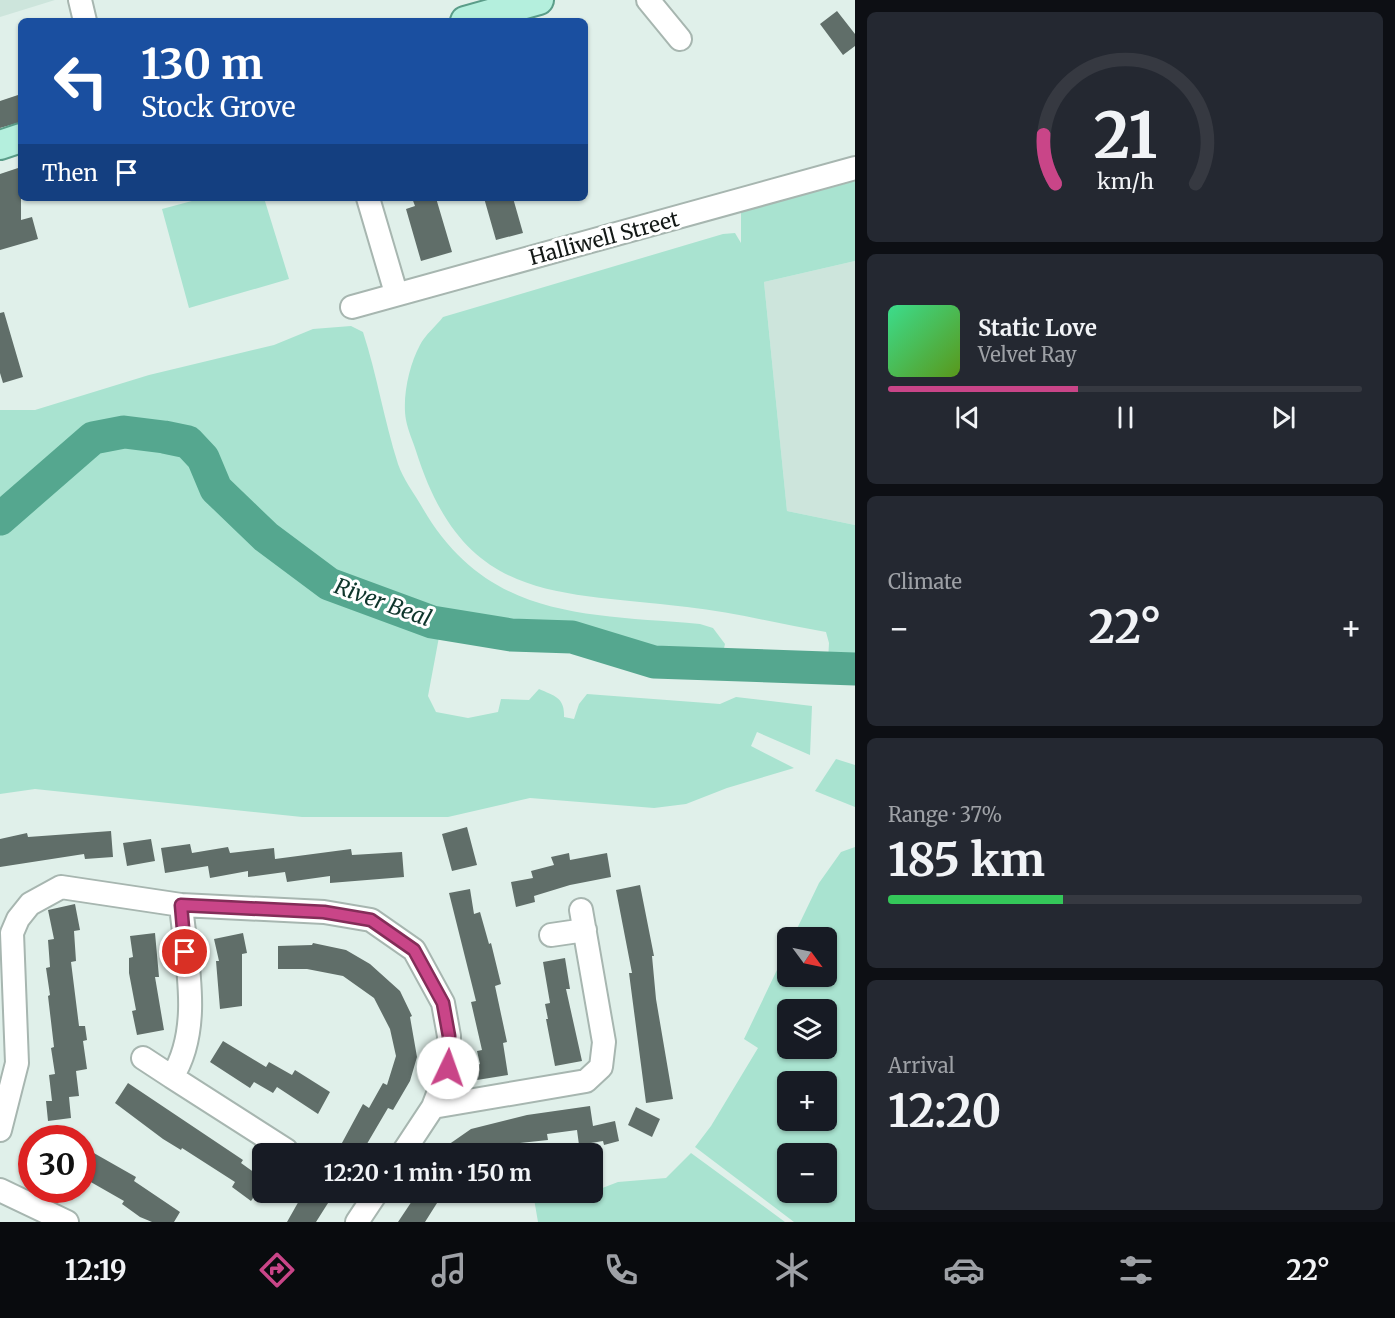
<!DOCTYPE html>
<html lang="en">
<head>
<meta charset="utf-8">
<style>
  :root { --surface:#171b24; --page:#242831; --text:#f1f3f6; --muted:#9ea1a6; --line:#363941; --accent:#c94588 }
  body { margin:0; font-family:Merriweather,serif; background:var(--page); color:var(--text); height:100vh; display:flex; flex-direction:column; font-size:22px; white-space:nowrap }
  * { box-sizing:border-box; margin:0 }
  p { font-size:20px; color:var(--muted) }
  .icon { flex:none; width:33px; height:33px; fill:none; stroke:currentColor; stroke-width:2; stroke-linecap:round; stroke-linejoin:round }
  .map { position:relative; flex:1; overflow:hidden }
  .drawer { display:flex; flex-direction:column; gap:12px; padding:12px; background:#0d0f14; width:540px }
  .drawer>* { flex:none }
  .guide { position:absolute; left:18px; top:18px; width:570px; height:183px; border-radius:9px; box-shadow:0 2px 4px #0004; background:#1a4fa0; color:#fff; overflow:hidden }
  .needle { width:39px; rotate:123deg }
  .fabs { position:absolute; left:777px; top:927px; display:grid; gap:12px }
  .fabs a { display:grid; place-items:center; width:60px; height:60px; border-radius:9px; background:var(--surface); box-shadow:0 2px 4px #0004; font-size:30px }
  .speed { position:absolute; left:18px; top:1125px; display:flex; gap:12px; font-size:30px; font-weight:700; text-align:center }
  .speed>* { display:grid; place-content:center; width:78px; height:78px; border-radius:50%; background:var(--surface); box-shadow:0 2px 4px #0004; line-height:1 }
  .speed .limit { border:9px solid #d22; background:#fff; color:#111 }
  .pin { position:absolute; display:grid; place-items:center; width:51px; height:51px; color:#fff; margin:-26px; border:3px solid #fff; border-radius:50%; box-shadow:0 2px 6px #0007 }
  .me { position:absolute; width:66px; margin:-33px; rotate:3deg; stroke-linejoin:round; filter:drop-shadow(0 0 4px #0008) }
  .turn { display:flex; align-items:center; gap:21px; height:126px; padding:0 24px; font-size:27px }
  .turn .icon { width:78px; height:78px; stroke-width:2.5 }
  .turn b { display:block; font-size:42px; line-height:51px }
  .then { display:flex; align-items:center; height:57px; padding:0 24px; background:#0003; gap:12px; font-size:22px }
  .big { font-size:45px; font-weight:700; line-height:1.1 }
  .drawer .card { flex:1; display:flex; flex-direction:column; justify-content:center; gap:9px; min-width:0; padding:0 21px; border-radius:9px; background:var(--page) }
  .drawer .dial { align-items:center; gap:0 }
  .dial svg { height:156px; overflow:visible; fill:none; stroke:var(--line); stroke-width:7; stroke-linecap:round; text-anchor:middle }
  .dial text { fill:var(--text); stroke:none }
  .song { display:flex; align-items:center; gap:18px }
  .cover { width:72px; height:72px; border-radius:9px; background:linear-gradient(135deg,hsl(150 70% 55%),hsl(90 70% 35%)) }
  .played { height:6px; border-radius:3px; background:linear-gradient(90deg,var(--accent) 40%,var(--line) 40%) }
  .keys { display:flex; justify-content:space-around; direction:ltr }
  .heat { display:flex; justify-content:space-between; align-items:center; font-size:33px; direction:ltr }
  .charge { height:9px; border-radius:4px; background:linear-gradient(90deg,#34c759 37%,var(--line) 0) }
  .trip { position:absolute; left:252px; top:1143px; width:351px; height:60px; border-radius:9px; background:var(--surface); box-shadow:0 2px 4px #0004; font-weight:700; line-height:60px; text-align:center }
  .dock { display:flex; height:96px; justify-content:space-around; align-items:center; background:#090b0e; color:var(--muted) }
  .dock .icon { width:42px; height:42px }
  .dock .selected { color:var(--accent) }
  .dock b { font-size:27px; color:var(--text) }
  main { display:flex; flex:1; min-height:0 }
  .map>svg:first-child { display:block }
  .built { fill:#cde5dc }
  .green { fill:#a9e3d0; fill-rule:evenodd }
  .lines { fill:none; stroke-linecap:round; stroke-linejoin:round }
  .river { stroke:#55a78f; stroke-width:33 }
  .building { fill:#606e69 }
  .minor-casing { stroke:#a7b6b0; stroke-width:26 }
  .major-casing { stroke:#5b9d89; stroke-width:32 }
  .minor { stroke:#fff; stroke-width:22 }
  .major { stroke:#b4efdd; stroke-width:28 }
  .route-casing { stroke:#832d58; stroke-width:15 }
  .route { stroke:#c94588; stroke-width:10 }
  .labels { text-anchor:middle; dominant-baseline:central; stroke-width:6; stroke-linejoin:round; paint-order:stroke }
  .street-label { font-size:21px; fill:#131816; stroke:#fff }
  .water-label { font-size:22px; font-style:italic; fill:#0f362c; stroke:#fff }
</style>
</head>
<body>
<main>
<div class="map">
<svg width="855" height="1222" viewBox="0 0 855 1222">
  <rect width="100%" height="100%" fill="#e0f0ea"/>
  <!-- built -->
  <path class="built" d="M0,0H55L0,17Z
    M855,261V525L787,511L764,282Z"/>
  <!-- green -->
  <path class="green" d="M855,181V261L764,282L787,511L855,525V662L828,661L829,643L826,632C780,624 733,612 687,607C553,591 464,603 416,451C413,441 408,431 406,420C402,398 409,365 420,345C425,335 436,326 443,317L723,234L735,233L741,243V212Z
    M203,198H264L289,279L189,308L162,209Z
    M351,326L363,332C377,375 384,420 398,464C403,479 414,493 422,507C487,620 586,614 700,624L713,628L725,644L721,661L590,634L533,631L438,617L333,580L258,522L221,482L213,452L198,434L163,424L107,426L87,435L0,508V410H35L149,375L274,345L313,329Z
    M117,441C142,442 175,441 192,463C202,476 206,491 217,503L295,575L321,596L370,610L439,637L428,696L436,712L468,718L498,712L501,699L529,700L539,689C555,696 565,698 564,717L574,719L579,704L587,694L720,704L736,697L812,706L810,755L757,732L751,746L794,768L727,788L686,804L654,808L530,798L448,817H302L35,789L0,794V531L90,454Z
    M836,759L855,765V807L815,791Z
    M855,847V1222H794L695,1147L711,1126L758,1048L744,1039L787,949L788,976H826V938L793,937L819,883L841,852ZM788,1010H826V1048H788ZM788,1082H826V1120H788ZM788,1154H826V1192H788Z
    M691,1153L785,1222H538L533,1193L592,1192L618,1182L666,1178Z"/>
  <g class="lines">
    <!-- river -->
    <path class="river" d="M0,519L93,438L124,432L164,437L188,442L203,458L216,489L266,537L329,584L432,622L511,635L572,637L654,662L855,669"/>
  </g>
  <!-- building -->
  <path class="building" d="M837,11L855,34V46L843,55L820,24Z
    M21,94V122L0,128V101Z
    M21,167V220L32,217L38,239L0,250V174Z
    M412,198H436L452,252L421,261L406,209L415,206Z
    M484,198H513L523,233L496,240Z
    M4,312L23,377L3,383L0,373V313Z
    M467,827L477,865L452,871L442,834Z
    M111,831L113,857L85,859L84,854L0,867V839L27,833L28,837Z
    M151,839L155,861L127,866L123,843Z
    M190,844L192,853L228,847L230,853L274,848L275,859L351,849L352,855L402,852L404,877L330,883V876L287,882L285,872L248,877V871L210,878L208,866L165,873L161,848Z
    M569,853L570,860L607,853L611,877L570,885L534,896L535,902L516,907L511,882L533,878L531,871L554,865L551,857Z
    M640,885L654,956H652L656,999L673,1099L646,1103L629,973H632L616,890Z
    M470,889L474,914L480,912L489,944L491,943L501,984L495,986L507,1042L503,1043L508,1075L477,1080L475,1065L480,1064L477,1051L482,1050L471,1002L476,1001L449,893Z
    M75,904L80,930L74,931L76,961L71,962L79,1026H85L87,1040L83,1041L87,1069L76,1071L79,1096L69,1097L71,1118L48,1121L46,1101H52L49,1075L55,1074L51,1048L54,1047L48,996L50,995L46,968L50,967L48,940L54,939L48,910Z
    M155,933L159,977H155L164,1030L137,1035L132,1011L136,1010L129,973V958L133,957L130,936Z
    M243,933L247,953L242,954V1006L220,1009L216,961H219L214,939Z
    M313,943L346,950L370,964L400,991L412,1016L410,1017L417,1057L410,1081L393,1110L388,1108L361,1154H336L363,1104L369,1108L383,1083L387,1085L396,1056L390,1029L374,998L343,976L307,969H278V946L312,945Z
    M565,958L570,989H566L582,1061L555,1066L546,1019H548L545,1004L550,1003L543,962Z
    M223,1041L266,1067L269,1062L292,1075L295,1070L330,1092L318,1114L277,1087L273,1093L254,1082L250,1088L210,1062Z
    M128,1083L243,1160L241,1163L262,1178V1185L251,1201L232,1187L235,1182L182,1148L181,1150L163,1139L115,1103Z
    M590,1106L593,1126L615,1121L619,1141L604,1145L603,1141L579,1145L577,1130L547,1134L548,1140L520,1143L488,1154H435L471,1129L527,1115Z
    M636,1107L660,1119L652,1137L628,1125Z
    M87,1152H92L136,1177L134,1181L180,1212L174,1222H152L140,1217L122,1204L124,1201L82,1177V1159Z
    M304,1192H335L316,1222H287Z
    M418,1192H444L425,1222H398Z"/>
  <g class="lines">
    <defs>
      <path id="minor" d="M80,0L85,21
        M648,0L680,39
        M368,198L396,293
        M352,307L855,168
        M181,905C186,960 203,1028 172,1077L286,1150
        M551,935L585,930
        M143,1058L172,1077
        M433,1107L586,1081L601,1067L604,1042L581,910
        M0,1130L17,1063L12,933L18,919L30,904L61,887L181,905L324,912L371,920L414,950L443,1003L449,1036L448,1068L433,1107L402,1154
        M0,1190L67,1222
        M357,1222L377,1192"/>
      <path id="major" d="M465,21L539,0
        M0,145L21,138"/>
    </defs>
    <!-- minor casing -->
    <use href="#minor" class="minor-casing"/>
    <!-- major casing -->
    <use href="#major" class="major-casing"/>
    <!-- minor -->
    <use href="#minor" class="minor"/>
    <!-- major -->
    <use href="#major" class="major"/>
  </g>
  <g class="lines">
    <defs>
      <path id="route" d="M185,952L181,905L324,912L371,920L414,950L443,1003L449,1036L448,1068"/>
    </defs>
    <!-- route casing -->
    <use href="#route" class="route-casing"/>
    <!-- route -->
    <use href="#route" class="route"/>
  </g>
  <g class="labels">
    <!-- street labels -->
    <g class="street-label">
      <text transform="translate(604 238) rotate(-15)">Halliwell Street</text>
    </g>
    <!-- water labels -->
    <g class="water-label">
      <text transform="translate(383 602) rotate(20)">River Beal</text>
    </g>
  </g>
</svg>
<div class="fabs">
<a><svg class="needle" viewBox="-14 -14 28 28"><path d="M0-13l5 13h-10z" fill="#e53935"/><path d="M0 13l5-13h-10z" fill="#9ea1a6"/></svg></a>
<a><svg class="icon" aria-label="layers" viewBox="0 0 24 24"><path d="M12 4l9 5-9 5-9-5zM3 14l9 5 9-5"/></svg></a>
<a>+</a>
<a>−</a>
</div>
<div class="speed"><div class="limit">30</div></div>
<div class="pin" style="left:185px;top:952px;background:#d93025"><svg class="icon" aria-label="arrive" viewBox="0 0 24 24"><path d="M6 21V4h12l-3 4 3 4H6"/></svg></div>
<svg class="me" style="left:448px;top:1068px" viewBox="-20 -20 40 40"><circle r="19" fill="#fff"/><path d="M0-13L10 11 0 6-10 11z" fill="#c94588"/></svg>
<div class="trip">12:20 · 1 min · 150 m</div>
<div class="guide">
<div class="turn"><svg class="icon" aria-label="left" viewBox="0 0 24 24"><path d="M17 20v-9H6M10 6l-5 5 5 5"/></svg><div><b>130 m</b>Stock Grove</div></div>
<div class="then">Then<svg class="icon" aria-label="arrive" viewBox="0 0 24 24"><path d="M6 21V4h12l-3 4 3 4H6"/></svg></div>
</div>
</div>
<section class="drawer">
<div class="card dial"><svg viewBox="0 0 100 80">
<path d="M14 69A42 42 0 1 1 86 69"/>
<path d="M14 69A42 42 0 0 1 8 44" stroke="#c94588"/>
<text x="50" y="56" font-size="32" font-weight="700">21</text>
<text x="50" y="72" font-size="11">km/h</text>
</svg></div>
<div class="card">
<div class="song"><i class="cover"></i><div><b>Static Love</b><p>Velvet Ray</p></div></div>
<div class="played"></div>
<div class="keys"><svg class="icon" aria-label="previous" viewBox="0 0 24 24"><path d="M18 5L8 12l10 7zM5 5v14"/></svg><svg class="icon" aria-label="pause" viewBox="0 0 24 24"><path d="M8 5v14M16 5v14"/></svg><svg class="icon" aria-label="next" viewBox="0 0 24 24"><path d="M6 5l10 7-10 7zM19 5v14"/></svg></div>
</div>
<div class="card"><p>Climate</p>
<div class="heat"><a>−</a><b class="big">22°</b><a>+</a></div>
</div>
<div class="card"><p>Range · 37%</p><b class="big">185 km</b><div class="charge"></div></div>
<div class="card"><p>Arrival</p><b class="big">12:20</b></div>
</section>
</main>
<nav class="dock">
<b>12:19</b>
<svg class="icon selected" aria-label="directions" viewBox="0 0 24 24"><path d="M12 3l9 9-9 9-9-9zM9 14v-3h6M13 9l2 2-2 2"/></svg>
<svg class="icon" aria-label="music" viewBox="0 0 24 24"><path d="M9 18V5l10-2v13"/><circle cx="6" cy="18" r="3"/><circle cx="16" cy="16" r="3"/></svg>
<svg class="icon" aria-label="phone" viewBox="0 0 24 24"><path d="M5 4h4l2 5-3 2q2 4 5 5l2-3 5 2v4C11 20 4 13 5 4z"/></svg>
<svg class="icon" aria-label="climate" viewBox="0 0 24 24"><path d="M12 3v18M4 7l16 10M4 17L20 7"/></svg>
<svg class="icon" aria-label="car" viewBox="0 0 24 24"><path d="M5 17H2v-5l4-1 3-4h7l3 4 3 1v5h-3M9 17h6M6 11h13"/><circle cx="7" cy="17" r="2"/><circle cx="17" cy="17" r="2"/></svg>
<svg class="icon" aria-label="filters" viewBox="0 0 24 24"><path d="M4 7h16M4 17h16"/><circle cx="9" cy="7" r="2"/><circle cx="15" cy="17" r="2"/></svg>
<b>22°</b>
</nav>
</body>
</html>
